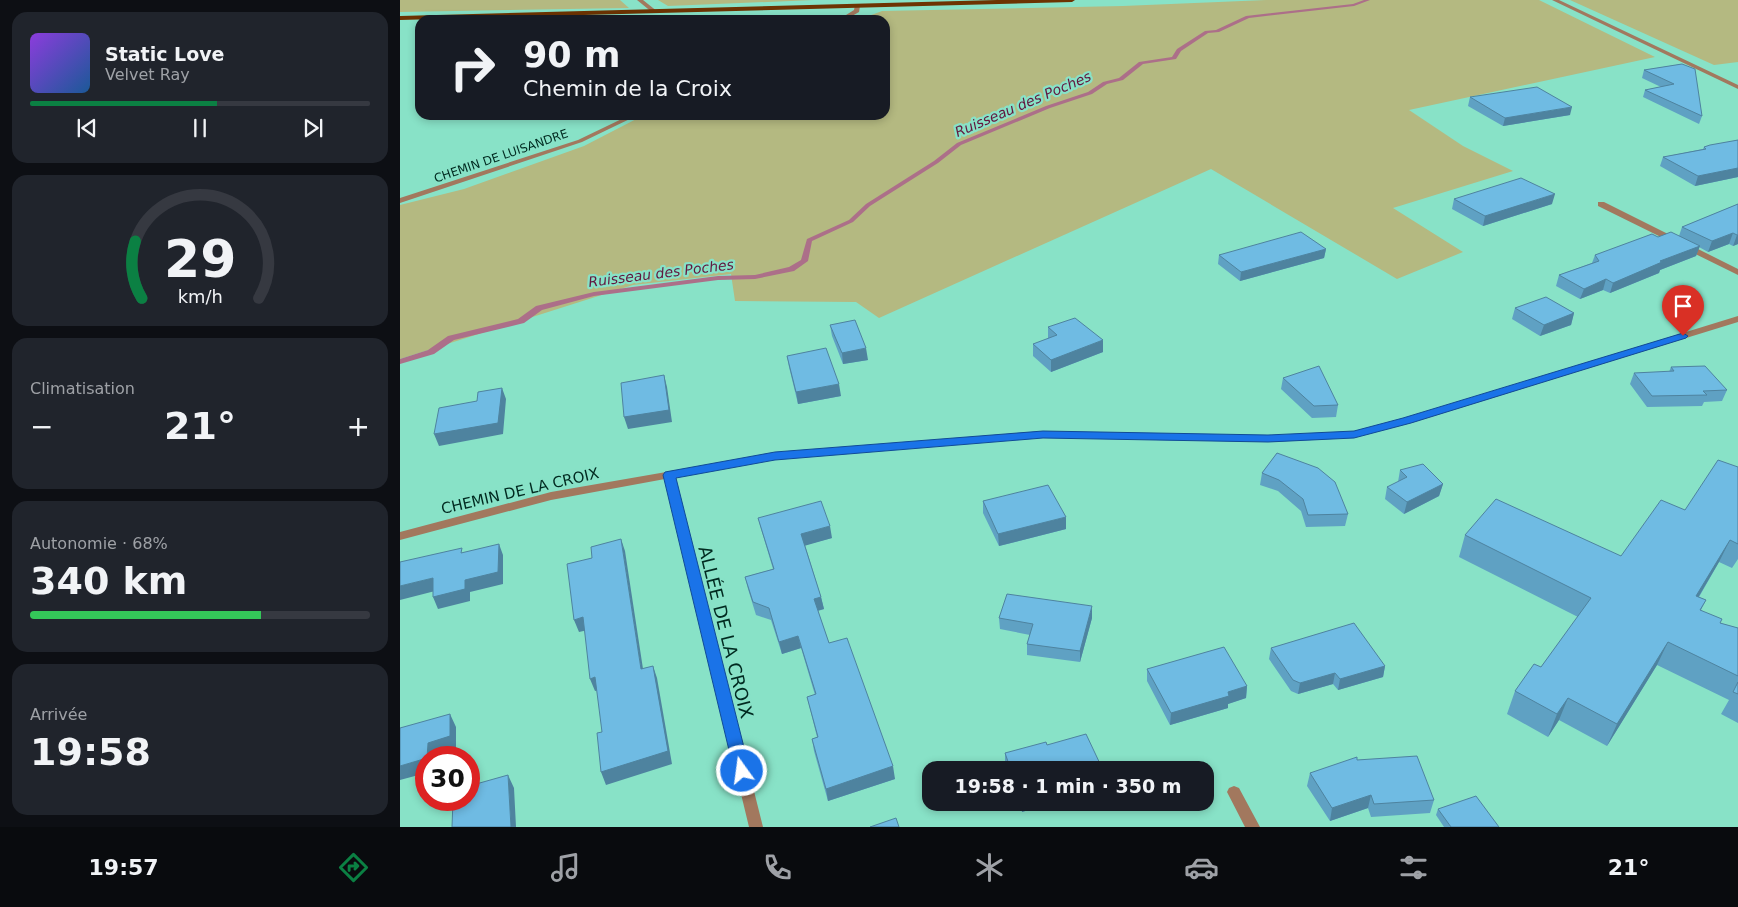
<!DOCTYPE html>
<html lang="fr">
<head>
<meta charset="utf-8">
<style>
  :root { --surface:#171b24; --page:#20242c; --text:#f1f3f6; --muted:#9ea1a6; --line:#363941; --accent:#0b8043 }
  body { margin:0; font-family:"DejaVu Sans",sans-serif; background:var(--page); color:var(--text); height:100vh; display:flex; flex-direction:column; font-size:19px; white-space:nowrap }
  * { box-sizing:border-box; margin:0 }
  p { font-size:16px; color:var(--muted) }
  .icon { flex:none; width:28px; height:28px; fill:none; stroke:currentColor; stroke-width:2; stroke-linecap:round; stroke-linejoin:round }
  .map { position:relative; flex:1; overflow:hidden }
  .sheet { display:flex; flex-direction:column; gap:12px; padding:12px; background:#0d0f14; width:400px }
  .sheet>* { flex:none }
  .guide { position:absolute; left:15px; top:15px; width:475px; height:105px; border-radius:15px; box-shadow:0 2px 8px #0003; background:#171b24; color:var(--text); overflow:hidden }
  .speed { position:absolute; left:15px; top:746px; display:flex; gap:10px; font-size:25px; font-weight:700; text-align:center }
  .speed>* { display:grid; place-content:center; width:65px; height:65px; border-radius:50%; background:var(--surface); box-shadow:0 2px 8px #0003; line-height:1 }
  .speed .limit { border:8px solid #d22; background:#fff; color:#111 }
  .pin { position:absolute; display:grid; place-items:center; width:42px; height:42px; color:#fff; margin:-51px -21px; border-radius:50% 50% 50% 0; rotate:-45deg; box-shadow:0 0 5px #0007 }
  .pin .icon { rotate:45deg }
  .me { position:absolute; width:55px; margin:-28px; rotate:346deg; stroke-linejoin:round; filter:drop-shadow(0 0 4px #0008) }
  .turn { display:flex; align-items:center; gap:18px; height:105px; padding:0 25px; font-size:22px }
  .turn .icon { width:65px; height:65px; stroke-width:2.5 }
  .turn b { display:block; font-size:35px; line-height:42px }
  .big { font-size:38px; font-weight:700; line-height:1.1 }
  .sheet .widget { flex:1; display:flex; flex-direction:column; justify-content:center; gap:8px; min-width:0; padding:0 18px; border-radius:15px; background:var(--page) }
  .sheet .dial { align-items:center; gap:0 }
  .dial svg { height:130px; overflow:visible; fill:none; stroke:var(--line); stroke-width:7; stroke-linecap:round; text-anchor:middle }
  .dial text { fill:var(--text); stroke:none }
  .song { display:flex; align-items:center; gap:15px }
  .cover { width:60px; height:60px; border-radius:8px; background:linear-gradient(135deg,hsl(270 70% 55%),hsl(210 70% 35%)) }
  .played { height:5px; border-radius:2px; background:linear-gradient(90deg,var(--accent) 55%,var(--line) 55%) }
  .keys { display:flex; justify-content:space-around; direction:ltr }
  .heat { display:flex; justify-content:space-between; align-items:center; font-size:28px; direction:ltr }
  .charge { height:8px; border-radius:4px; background:linear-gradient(90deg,#34c759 68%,var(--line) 0) }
  .trip { position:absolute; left:522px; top:761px; width:292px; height:50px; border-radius:15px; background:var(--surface); box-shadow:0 2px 8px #0003; font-weight:700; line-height:50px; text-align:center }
  .dock { display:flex; height:80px; justify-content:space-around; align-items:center; background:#090b0e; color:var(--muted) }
  .dock .icon { width:35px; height:35px }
  .dock .selected { color:var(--accent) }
  .dock b { font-size:22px; color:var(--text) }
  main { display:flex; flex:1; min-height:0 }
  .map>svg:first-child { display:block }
  .green { fill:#b4b981 }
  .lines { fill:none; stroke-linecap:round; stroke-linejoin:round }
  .stream { fill:#ac6f89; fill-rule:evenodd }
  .street { fill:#a2785e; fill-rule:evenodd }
  .primary { fill:#6d3302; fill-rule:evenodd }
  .wall { fill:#5fa1c3 }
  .shaded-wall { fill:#4e839f }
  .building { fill:#6fbbe3; stroke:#4e839f }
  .route { fill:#1a73e8; stroke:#114b97 }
  .labels { text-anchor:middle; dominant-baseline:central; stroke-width:4.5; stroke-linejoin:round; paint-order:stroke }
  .far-street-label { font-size:12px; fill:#012a20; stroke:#88e2c7 }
  .far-water-label { font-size:14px; font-style:italic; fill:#62173f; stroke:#88e2c7 }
  .street-label { font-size:15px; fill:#012a20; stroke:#88e2c7 }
  .near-street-label { font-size:18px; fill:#012a20; stroke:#88e2c7 }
</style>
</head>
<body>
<main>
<section class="sheet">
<div class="widget">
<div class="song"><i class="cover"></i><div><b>Static Love</b><p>Velvet Ray</p></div></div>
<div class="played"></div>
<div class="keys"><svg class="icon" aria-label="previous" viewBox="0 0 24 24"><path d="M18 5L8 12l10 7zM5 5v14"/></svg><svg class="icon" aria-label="pause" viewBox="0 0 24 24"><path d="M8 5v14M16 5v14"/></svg><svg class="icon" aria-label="next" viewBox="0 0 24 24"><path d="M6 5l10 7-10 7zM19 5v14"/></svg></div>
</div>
<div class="widget dial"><svg viewBox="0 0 100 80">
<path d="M14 69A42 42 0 1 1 86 69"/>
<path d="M14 69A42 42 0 0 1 10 34" stroke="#0b8043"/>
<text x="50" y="56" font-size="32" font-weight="700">29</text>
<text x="50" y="72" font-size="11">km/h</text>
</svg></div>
<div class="widget"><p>Climatisation</p>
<div class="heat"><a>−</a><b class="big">21°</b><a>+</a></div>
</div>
<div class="widget"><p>Autonomie · 68%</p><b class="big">340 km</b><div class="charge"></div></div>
<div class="widget"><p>Arrivée</p><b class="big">19:58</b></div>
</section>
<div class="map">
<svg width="1338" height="827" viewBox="0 0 1338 827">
  <rect width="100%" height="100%" fill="#88e2c7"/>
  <!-- green -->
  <path class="green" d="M0,0H220L229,8L0,12Z
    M258,0H414L268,6Z
    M866,0H1139L1255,57L1009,110L1063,146L1113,171L993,208L1063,252L997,279L811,169L479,318L456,302L335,301L331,274L233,285L0,359V205L64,189L184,146L244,115H485V20H458L482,11L723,6Z
    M1170,0H1338V62L1314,65Z
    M413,15L424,19L286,20L283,18Z"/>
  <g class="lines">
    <!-- stream -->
    <path class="stream" d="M964,0H970L954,6L849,18L819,32L808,33L781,51L776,59L743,64L723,80L707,84L692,94L650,108L561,145L538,163L470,206L453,222L412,241L408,261L394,271L355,279L318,280L194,296L142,310L124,323L54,340L34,354L0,364V359L28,350L48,336L118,319L136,306L194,292L318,276L355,275L389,267L401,260L407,239L449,220L466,204L534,161L557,143L646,106L688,92L703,82L719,78L739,62L772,57L777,49L805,31L816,30L846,16L953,4Z"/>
    <!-- street -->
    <path class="street" d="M237,0H243L258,12L253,13Z
      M1152,0H1159L1338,85V89Z
      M455,5L460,6L459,12L445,20H438L454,10Z
      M230,115H238L182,142L0,203V198L178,140Z
      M1198,202H1204L1338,269V275L1198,206Z
      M1338,316V322L1011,423L955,437L868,442L643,437L375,459L275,477L363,827H349L265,479L151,500L0,540V532L151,492L375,453L643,431L868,436L955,431L1004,419Z
      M834,786L839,788L860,827H845L827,792L829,788Z"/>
    <!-- primary -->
    <path class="primary" d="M597,0H675L672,2L0,20V16Z"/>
  </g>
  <!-- wall -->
  <path class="wall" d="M1282,64L1302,116L1299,124L1243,97L1245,90L1261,87L1242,78L1244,70Z
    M1070,97L1170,115L1103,126L1068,106Z
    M1338,140V177L1295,186L1260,166L1263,157L1303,149L1304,147Z
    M1054,199L1152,204L1083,226L1052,209Z
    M1338,204V244L1333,246L1329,244L1308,252L1299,247L1296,256L1260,270L1259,273L1210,293L1203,290L1180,299L1156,286L1159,275L1192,263L1195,255L1258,237L1279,236L1282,227Z
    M926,249L924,258L840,281L818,264L819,255Z
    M1115,308L1174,313L1171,325L1140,336L1112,319Z
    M430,325L468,360L443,364L432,336Z
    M648,327L703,352L651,372L633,356V344L648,339Z
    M387,356L441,396L398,404L389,367Z
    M1271,367L1327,390L1322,401L1304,402L1302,406L1247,407L1230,384L1234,373L1269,372Z
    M883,378L938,405L936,417L912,418L881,389Z
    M877,453L948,514L945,526L906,527L901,511L878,491L860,485L862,473Z
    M1338,467V559L1332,568L1319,562L1299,597L1306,600L1301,610L1320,623L1338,628V723L1321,714L1329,700L1257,665L1207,746L1159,720L1148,737L1107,714L1115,691L1141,667L1178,617L1059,557L1065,535L1221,556L1285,510Z
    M1000,470L1043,484L1039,496L1004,514L985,499L987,487L998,482Z
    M583,501L666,529L599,546L583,513Z
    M358,518L432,538L405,545L421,597L424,609L418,611L429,643L495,779L428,801L414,751L412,739L417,737L407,697L415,695L401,648L382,654L371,620L356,615L348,589L345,577L373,569L361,529Z
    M599,618H692L680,662L627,655V644L630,635L600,629Z
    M871,648L985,666L983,677L938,690L933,684L898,694L891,691L869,659Z
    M747,669L847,686L846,698L828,704V708L770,725L747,681Z
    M647,745L703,770H607L605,766V753Z
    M957,760L1034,800L1030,813L971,817L968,808L930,821L907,786L910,773Z
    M619,802H654L622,812Z
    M1038,809L1099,827H1044L1036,815Z"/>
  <!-- shaded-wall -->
  <path class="shaded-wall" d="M1172,107L1170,115L1103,126L1105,118Z
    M1338,168V177L1295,186L1298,176Z
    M1155,194L1152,204L1083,226L1085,216Z
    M1333,233L1329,244L1308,252L1312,241Z
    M1337,235H1338V244L1333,246Z
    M1300,246L1296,256L1260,270L1259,273L1210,293L1213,283L1260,261Z
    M926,249L924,258L840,281L841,272Z
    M1206,279L1203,290L1180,299L1184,289Z
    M1174,313L1171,325L1140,336L1144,325Z
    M703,340V352L651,372V360Z
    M466,348L468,360L443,364L442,353Z
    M264,375L267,387L272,422L228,429L224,417Z
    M439,384L441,396L398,404L396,392Z
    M102,388L106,399L103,434L39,446L34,434Z
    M1043,484L1039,496L1004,514L1007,502Z
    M666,517V529L599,546L598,534Z
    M430,526L432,538L404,546L401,534Z
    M221,539L225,551L245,682L241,669Z
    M1330,540L1319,562L1286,618L1296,596Z
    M99,544L103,555V584L70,592V601L38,609L33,597L65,580Z
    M33,578L39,590L0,600V586Z
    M421,597L424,609L416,611L414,599Z
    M692,606V618L680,662V651Z
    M183,617L188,630L179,632L174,620Z
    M398,636L401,648L382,654L379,642Z
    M1268,642L1257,665L1207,746L1217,724Z
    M253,666L257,678L272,764L206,785L201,772Z
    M985,666L983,677L938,690L940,679Z
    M935,673L933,684L898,694L900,683Z
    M195,677L200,690L195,691L190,679Z
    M847,686L846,698L828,704V708L770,725L771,713L828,692Z
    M1168,698L1159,720L1148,737L1157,714Z
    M50,714L56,727V749L34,755V758H27L28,743Z
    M26,758V773L0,780V766Z
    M493,766L495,779L428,801L426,789Z
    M108,775L114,788L116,827H111Z
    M971,795L968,808L930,821L932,808Z
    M622,802H654L622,812Z"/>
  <!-- building -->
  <path class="building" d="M1282,64L1295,69L1302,116L1245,90L1274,84L1244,70Z
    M1137,87L1172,107L1105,118L1070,97Z
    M1338,140V168L1298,176L1263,157L1306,149L1304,147L1310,145Z
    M1121,178L1155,194L1085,216L1054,199Z
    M1338,204V235H1337L1333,233L1312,241L1282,227Z
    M901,232L926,249L841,272L819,255Z
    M1271,232L1300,246L1260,261L1262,262L1213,283L1206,279L1184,289L1159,275L1199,261L1195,255L1252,234L1258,237Z
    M1146,297L1174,313L1144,325L1115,308Z
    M675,318L703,340L651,360L633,344L657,335L648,327Z
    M455,320L466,348L442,353L430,325Z
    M426,348L439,384L396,392L387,356Z
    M919,366L938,405L914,406L883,378Z
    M1305,366L1327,390L1303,391L1307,395L1252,396L1234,373L1274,371L1271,367Z
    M264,375L269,410L224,417L221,383Z
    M102,388L98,423L34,434L39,408L77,401L78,392Z
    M877,453L918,468L935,482L948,514L908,515L903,499L879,480L862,473Z
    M1318,460L1338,467V544L1330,540L1296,596L1306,600L1300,610L1322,619L1320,623L1338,628V676L1268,642L1217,724L1168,698L1157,714L1115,691L1134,664L1141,667L1191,598L1065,535L1096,499L1221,556L1261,500L1285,510Z
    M1023,464L1043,484L1007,502L987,487L1007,477L1000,470Z
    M648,485L666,517L598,534L583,501Z
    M421,501L430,526L401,534L421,597L414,599L429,643L447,638L493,766L426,789L412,739L418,737L407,697L416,694L398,636L379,642L369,608L353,602L345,577L374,569L358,518Z
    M221,539L241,669L253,666L268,751L201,772L197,733L202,732L195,677L190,679L183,617L174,620L167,564L192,558L191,547Z
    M99,544L98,572L65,580V589L33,597V578L0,586V562L62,548L61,553Z
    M607,594L692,606L680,651L627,644L633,624L599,618Z
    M954,623L985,666L940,679L935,673L900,683L893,680L871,648Z
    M824,647L847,686L828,692L829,696L771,713L747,669Z
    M1338,682V694L1333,692Z
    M50,714V736L28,743L27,758L0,766V728Z
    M686,734L703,770H611L605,753L646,742L647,745Z
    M1017,756L1034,800L974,804L971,795L932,808L910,773L957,757V760Z
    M108,775L111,827H52L53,800H69V786Z
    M1076,796L1099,827H1051L1038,809Z
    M496,818L499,827H470Z"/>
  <!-- route -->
  <path class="route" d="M1283,333L1288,336L1286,338L1011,423L954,438L868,442L643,438L375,460L276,478L350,771L348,776L342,778L337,776L334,771L263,475L265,472L375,452L643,431L868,435L954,431L1003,418Z"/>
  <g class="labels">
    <!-- far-street labels -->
    <g class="far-street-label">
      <text transform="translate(101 156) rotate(-19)">CHEMIN DE LUISANDRE</text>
    </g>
    <!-- far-water labels -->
    <g class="far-water-label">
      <text transform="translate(623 104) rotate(-23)">Ruisseau des Poches</text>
      <text transform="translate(261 273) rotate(-7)">Ruisseau des Poches</text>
    </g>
    <!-- street labels -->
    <g class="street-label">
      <text transform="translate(120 491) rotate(-13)">CHEMIN DE LA CROIX</text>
    </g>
    <!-- near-street labels -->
    <g class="near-street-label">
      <text transform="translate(326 632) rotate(76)">ALLÉE DE LA CROIX</text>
    </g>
  </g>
</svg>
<div class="speed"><div class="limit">30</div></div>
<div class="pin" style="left:1283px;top:336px;background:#d93025"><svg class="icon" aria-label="arrive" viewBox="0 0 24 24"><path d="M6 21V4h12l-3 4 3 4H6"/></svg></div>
<svg class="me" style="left:342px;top:771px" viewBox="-20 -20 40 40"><circle r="17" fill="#1a73e8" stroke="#fff" stroke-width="3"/><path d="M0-11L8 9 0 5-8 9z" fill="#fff"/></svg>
<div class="trip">19:58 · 1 min · 350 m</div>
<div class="guide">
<div class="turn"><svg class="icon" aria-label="right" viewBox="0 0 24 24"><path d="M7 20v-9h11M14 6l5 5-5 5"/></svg><div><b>90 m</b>Chemin de la Croix</div></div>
</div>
</div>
</main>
<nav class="dock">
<b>19:57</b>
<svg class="icon selected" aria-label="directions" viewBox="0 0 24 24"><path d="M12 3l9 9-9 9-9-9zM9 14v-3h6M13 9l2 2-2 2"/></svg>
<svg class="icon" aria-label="music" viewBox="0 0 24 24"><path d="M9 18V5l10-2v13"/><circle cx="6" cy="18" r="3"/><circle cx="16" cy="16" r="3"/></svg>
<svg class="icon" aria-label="phone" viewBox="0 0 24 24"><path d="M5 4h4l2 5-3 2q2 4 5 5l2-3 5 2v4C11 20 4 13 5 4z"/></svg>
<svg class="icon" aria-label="climate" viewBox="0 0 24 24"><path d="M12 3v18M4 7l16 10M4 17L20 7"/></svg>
<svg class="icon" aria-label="car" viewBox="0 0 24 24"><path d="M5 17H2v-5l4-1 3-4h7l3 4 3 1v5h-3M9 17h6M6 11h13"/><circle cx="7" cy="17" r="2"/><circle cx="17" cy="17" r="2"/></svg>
<svg class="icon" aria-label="filters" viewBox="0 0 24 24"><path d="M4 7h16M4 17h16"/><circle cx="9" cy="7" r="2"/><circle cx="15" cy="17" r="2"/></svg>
<b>21°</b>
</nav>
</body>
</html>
